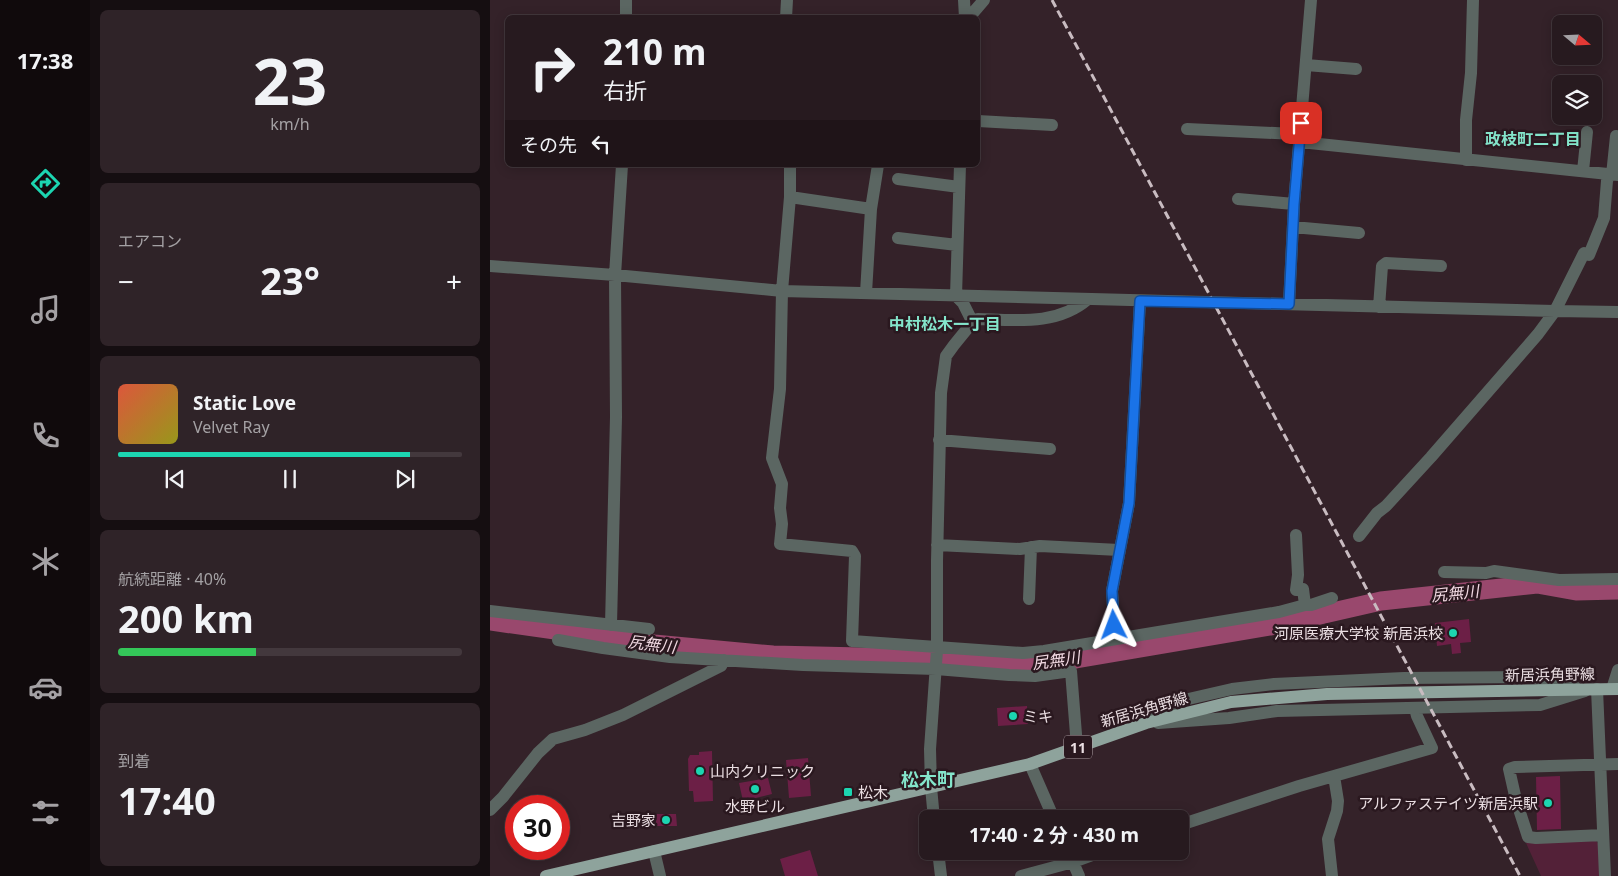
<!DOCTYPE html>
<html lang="ja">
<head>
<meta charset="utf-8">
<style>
  :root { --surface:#271a1f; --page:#2f2328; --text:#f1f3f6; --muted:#a4a1a4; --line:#43383d; --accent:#1cd5b1 }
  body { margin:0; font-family:"Noto Sans","Noto Sans JP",sans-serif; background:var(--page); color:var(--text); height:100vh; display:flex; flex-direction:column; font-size:19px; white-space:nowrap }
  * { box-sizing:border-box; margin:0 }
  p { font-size:16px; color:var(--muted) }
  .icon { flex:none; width:28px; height:28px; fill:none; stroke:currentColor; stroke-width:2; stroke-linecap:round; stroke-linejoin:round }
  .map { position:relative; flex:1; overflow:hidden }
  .drawer { display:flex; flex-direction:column; gap:10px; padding:10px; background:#150e11; width:400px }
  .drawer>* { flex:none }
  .banner { position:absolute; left:15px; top:15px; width:475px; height:152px; border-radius:8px; box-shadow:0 2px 12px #0003,0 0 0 1px var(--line); background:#271a1f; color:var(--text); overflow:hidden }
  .needle { width:32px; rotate:109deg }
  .buttons { position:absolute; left:1062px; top:15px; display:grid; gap:10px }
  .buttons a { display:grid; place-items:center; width:50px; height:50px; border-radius:8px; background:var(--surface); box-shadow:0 2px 12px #0003,0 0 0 1px var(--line); font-size:25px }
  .speed { position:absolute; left:15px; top:795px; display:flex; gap:10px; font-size:25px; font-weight:700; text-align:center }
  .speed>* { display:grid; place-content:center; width:65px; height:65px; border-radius:50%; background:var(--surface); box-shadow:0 2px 12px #0003,0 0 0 1px var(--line); line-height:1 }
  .speed .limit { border:8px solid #d22; background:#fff; color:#111 }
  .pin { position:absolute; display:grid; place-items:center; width:42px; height:42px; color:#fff; margin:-21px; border-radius:10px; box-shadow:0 2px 8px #0006 }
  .me { position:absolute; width:55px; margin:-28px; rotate:357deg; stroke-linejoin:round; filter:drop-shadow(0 0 4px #0008) }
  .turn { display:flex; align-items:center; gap:18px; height:105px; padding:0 15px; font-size:22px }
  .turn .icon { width:65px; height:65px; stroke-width:2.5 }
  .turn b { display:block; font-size:35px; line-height:42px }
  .then { display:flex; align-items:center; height:48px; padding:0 15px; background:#0003; gap:10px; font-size:19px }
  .big { font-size:38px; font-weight:700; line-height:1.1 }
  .drawer .card { flex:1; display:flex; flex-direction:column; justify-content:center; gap:8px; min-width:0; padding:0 18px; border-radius:8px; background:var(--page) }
  .drawer .dial { align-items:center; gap:0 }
  .dial b { font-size:65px; line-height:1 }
  .song { display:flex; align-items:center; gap:15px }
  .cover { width:60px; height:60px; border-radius:8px; background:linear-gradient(135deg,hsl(10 70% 55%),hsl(60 70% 35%)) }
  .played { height:5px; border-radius:2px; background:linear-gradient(90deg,var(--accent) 85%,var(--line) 85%) }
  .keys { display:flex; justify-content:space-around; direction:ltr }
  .heat { display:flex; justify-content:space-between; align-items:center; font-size:28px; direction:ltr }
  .charge { height:8px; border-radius:4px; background:linear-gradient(90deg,#34c759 40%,var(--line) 0) }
  .trip { position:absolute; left:429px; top:810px; width:270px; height:50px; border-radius:8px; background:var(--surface); box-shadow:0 2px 12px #0003,0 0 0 1px var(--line); font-weight:700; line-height:50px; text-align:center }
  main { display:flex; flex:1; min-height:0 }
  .dock { display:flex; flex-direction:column; width:90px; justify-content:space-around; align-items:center; background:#100a0c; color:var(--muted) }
  .dock .icon { width:35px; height:35px }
  .dock .selected { color:var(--accent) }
  .dock b { font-size:22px; color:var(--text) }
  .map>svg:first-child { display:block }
  .green { fill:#532138 }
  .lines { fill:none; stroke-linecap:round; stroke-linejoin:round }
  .river { stroke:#99486d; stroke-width:19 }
  .building { fill:#6c1f46 }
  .minor { stroke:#5b6662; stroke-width:12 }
  .major { stroke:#8ea39c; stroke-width:12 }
  .rail { stroke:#c9bcc1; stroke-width:3; stroke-dasharray:8 4; stroke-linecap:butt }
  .route-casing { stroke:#114b97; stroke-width:12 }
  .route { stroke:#1a73e8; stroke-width:9 }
  .poi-dot { fill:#1cd5b1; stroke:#2a181f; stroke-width:2 }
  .labels { text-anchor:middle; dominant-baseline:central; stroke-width:5; stroke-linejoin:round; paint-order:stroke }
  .shield { fill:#2a181f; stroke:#b0a3a8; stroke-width:1 }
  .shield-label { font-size:14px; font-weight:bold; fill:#eadee2 }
  .poi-label { font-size:15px; fill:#eadee2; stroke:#2a181f; text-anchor:end }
  .street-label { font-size:15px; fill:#eadee2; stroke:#2a181f }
  .neighbourhood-label { font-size:16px; font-weight:bold; fill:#84e5cb; stroke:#2a181f }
  .water-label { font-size:16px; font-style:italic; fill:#f1d9e2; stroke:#2a181f }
  .quarter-label { font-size:18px; font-weight:bold; fill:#84e5cb; stroke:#2a181f }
</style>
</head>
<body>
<main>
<nav class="dock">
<b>17:38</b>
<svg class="icon selected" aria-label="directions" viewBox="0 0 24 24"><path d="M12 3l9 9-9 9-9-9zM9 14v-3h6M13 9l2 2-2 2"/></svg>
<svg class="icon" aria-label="music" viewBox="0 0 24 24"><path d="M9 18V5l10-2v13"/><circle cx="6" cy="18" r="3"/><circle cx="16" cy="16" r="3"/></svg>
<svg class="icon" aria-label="phone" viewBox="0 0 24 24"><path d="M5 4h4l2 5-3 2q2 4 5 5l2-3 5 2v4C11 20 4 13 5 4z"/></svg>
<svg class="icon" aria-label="climate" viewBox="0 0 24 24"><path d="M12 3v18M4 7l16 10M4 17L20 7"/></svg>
<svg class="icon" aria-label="car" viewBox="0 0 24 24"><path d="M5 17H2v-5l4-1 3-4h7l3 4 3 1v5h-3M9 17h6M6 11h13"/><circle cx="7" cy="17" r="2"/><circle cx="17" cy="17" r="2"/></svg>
<svg class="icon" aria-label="filters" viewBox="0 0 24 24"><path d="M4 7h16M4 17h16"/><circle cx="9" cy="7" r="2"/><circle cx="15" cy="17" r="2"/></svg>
</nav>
<section class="drawer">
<div class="card dial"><b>23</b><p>km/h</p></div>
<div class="card"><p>エアコン</p>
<div class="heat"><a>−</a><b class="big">23°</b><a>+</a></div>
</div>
<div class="card">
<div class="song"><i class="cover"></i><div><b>Static Love</b><p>Velvet Ray</p></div></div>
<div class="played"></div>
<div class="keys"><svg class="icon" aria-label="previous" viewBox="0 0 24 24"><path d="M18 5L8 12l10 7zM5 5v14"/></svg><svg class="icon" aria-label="pause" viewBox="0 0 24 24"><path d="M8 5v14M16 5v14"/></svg><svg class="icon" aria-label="next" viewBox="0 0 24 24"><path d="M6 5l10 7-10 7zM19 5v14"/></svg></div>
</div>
<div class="card"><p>航続距離 · 40%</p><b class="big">200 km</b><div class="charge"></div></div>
<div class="card"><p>到着</p><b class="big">17:40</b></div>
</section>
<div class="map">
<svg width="1128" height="876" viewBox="0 0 1128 876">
  <rect width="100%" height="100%" fill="#342229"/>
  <!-- green -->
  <path class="green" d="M1105,839L1109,845L1111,876H1051L1036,843Z"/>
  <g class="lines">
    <!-- river -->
    <path class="river" d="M0,621L164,644L283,655L417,658L542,665L586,659L786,625L891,601L1047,584L1086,591L1128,590"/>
  </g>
  <!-- building -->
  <path class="building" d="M979,619L981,642L970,643L971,653L962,654L961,644L947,646L945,623Z
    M537,706L538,724L508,726L507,708Z
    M222,751L223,801L204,802L203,791H199L198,759L200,755H209V752Z
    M318,758L321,796L299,798L296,760Z
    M1070,776L1071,829L1047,830L1046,777Z
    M278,778L282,794L253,801L249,783Z
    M166,814H186L187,826H166Z
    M320,850L328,876H295L290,859Z"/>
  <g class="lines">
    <!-- minor -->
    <path class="minor" d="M474,0L475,18
      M136,18V0
      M296,18L297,0
      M481,18L482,14L494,0
      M816,65L866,69
      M488,121L562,125
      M697,129L805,134L810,142L1128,175
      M976,160V120L981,73L983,0
      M300,165V197L292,291L290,389L282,458L292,484L290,508L292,524L290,544L362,551L365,556L362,641L533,653L554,651L789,612L815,605L813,589L806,590L808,575L806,535
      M1093,171L1097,132
      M1122,175L1126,136
      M408,179L469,187
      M300,197L381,209
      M748,199L804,204
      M803,227L869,233
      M408,238L467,245
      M0,266L125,275L292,291L1065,311L1128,312
      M376,293L381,209L388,165
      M799,304L804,204L821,0
      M889,307L892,266L896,263L951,266
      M482,321L488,319C525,320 567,326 598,299
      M449,440L560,449
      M869,536L887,513L896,506L941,457L1048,334L1065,311L1094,253L1099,255L1114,218L1117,181L1119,174
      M447,545L530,549L550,546L629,550
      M954,572L996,573L1004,571L1069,580L1128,579
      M539,599L541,547
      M815,605H821L842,598
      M0,611L159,629
      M121,625L126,417L125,275L132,165
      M625,639L622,591L639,503L650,301
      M68,640L113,648L180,657L313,665L446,669L519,675L545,676L581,671L587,747
      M1107,689L1115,876
      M1122,689L1128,670
      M661,720L694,700L742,689L784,684L914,678L1040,677L1085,687
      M668,723L739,718L787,711L1050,705L1095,691
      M540,764L564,819
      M0,810L13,797L48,753L63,739L95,730L133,715L231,666L234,660
      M444,819L441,787L440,749L447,650V561L451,393L456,356L464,345L477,329L482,321L473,303L466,296L470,165
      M690,825L809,786L942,748L927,716L925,708
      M1113,835L1046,838L1038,837L1026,800L1019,769L1025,767L1128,764
      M164,851L170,876
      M448,851L451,876
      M578,851L589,876
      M531,876L583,862L613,851
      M842,876L838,839L847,811L848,801L844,776"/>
    <!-- major -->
    <path class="major" d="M56,876L540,764L656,723L741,702L837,694L1128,689"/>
    <!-- rail -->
    <path class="rail" d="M562,0L1030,876"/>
  </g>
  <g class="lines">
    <defs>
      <path id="route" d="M624,625L622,591L639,503L650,301L799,304L804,204L811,123"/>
    </defs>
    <!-- route casing -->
    <use href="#route" class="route-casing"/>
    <!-- route -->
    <use href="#route" class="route"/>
  </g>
  <!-- markers -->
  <g class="poi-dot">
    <circle cx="963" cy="633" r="5"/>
    <circle cx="523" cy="716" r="5"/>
    <circle cx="210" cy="771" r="5"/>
    <circle cx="265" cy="789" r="5"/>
    <rect x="353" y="787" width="10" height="10" rx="2.5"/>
    <circle cx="1058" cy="803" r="5"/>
    <circle cx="176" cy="820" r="5"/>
  </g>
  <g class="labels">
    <!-- shield labels -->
    <rect class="shield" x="574" y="735.5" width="28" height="23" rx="4"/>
    <g class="shield-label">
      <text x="588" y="747">11</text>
    </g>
    <!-- poi labels -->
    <g class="poi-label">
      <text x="953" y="633">河原医療大学校 新居浜校</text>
      <text x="533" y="716" text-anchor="start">ミキ</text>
      <text x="220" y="771" text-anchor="start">山内クリニック</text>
      <text x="368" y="792" text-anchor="start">松木</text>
      <text x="1048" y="803">アルファステイツ新居浜駅</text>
      <text x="265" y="806" text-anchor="middle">水野ビル</text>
      <text x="166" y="820">吉野家</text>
    </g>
    <!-- street labels -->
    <g class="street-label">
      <text transform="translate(1060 674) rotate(-1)">新居浜角野線</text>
      <text transform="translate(654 709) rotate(-16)">新居浜角野線</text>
    </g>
    <!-- neighbourhood labels -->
    <g class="neighbourhood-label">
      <text x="1043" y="139">政枝町二丁目</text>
      <text x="455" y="324">中村松木一丁目</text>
    </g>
    <!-- water labels -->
    <g class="water-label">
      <text transform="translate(965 593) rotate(-6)">尻無川</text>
      <text transform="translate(162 644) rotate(7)">尻無川</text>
      <text transform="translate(566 660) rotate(-8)">尻無川</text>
    </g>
    <!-- quarter labels -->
    <g class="quarter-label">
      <text x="438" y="779">松木町</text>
    </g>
  </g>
</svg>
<div class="buttons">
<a><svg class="needle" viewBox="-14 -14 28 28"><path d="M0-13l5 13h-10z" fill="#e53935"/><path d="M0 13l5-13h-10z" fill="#a4a1a4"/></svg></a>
<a><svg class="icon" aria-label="layers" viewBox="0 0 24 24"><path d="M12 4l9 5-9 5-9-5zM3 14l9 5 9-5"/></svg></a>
</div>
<div class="speed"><div class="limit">30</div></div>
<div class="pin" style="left:811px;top:123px;background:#d93025"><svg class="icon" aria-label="arrive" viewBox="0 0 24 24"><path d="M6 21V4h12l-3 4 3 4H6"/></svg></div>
<svg class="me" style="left:624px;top:625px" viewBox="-20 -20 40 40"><path d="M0-17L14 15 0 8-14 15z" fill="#1a73e8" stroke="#fff" stroke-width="4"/></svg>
<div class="trip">17:40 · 2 分 · 430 m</div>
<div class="banner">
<div class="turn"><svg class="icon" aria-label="right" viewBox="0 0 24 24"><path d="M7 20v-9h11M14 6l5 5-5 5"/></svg><div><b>210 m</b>右折</div></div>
<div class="then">その先<svg class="icon" aria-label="left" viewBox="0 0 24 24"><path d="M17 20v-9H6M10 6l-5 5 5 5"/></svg></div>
</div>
</div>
</main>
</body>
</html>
